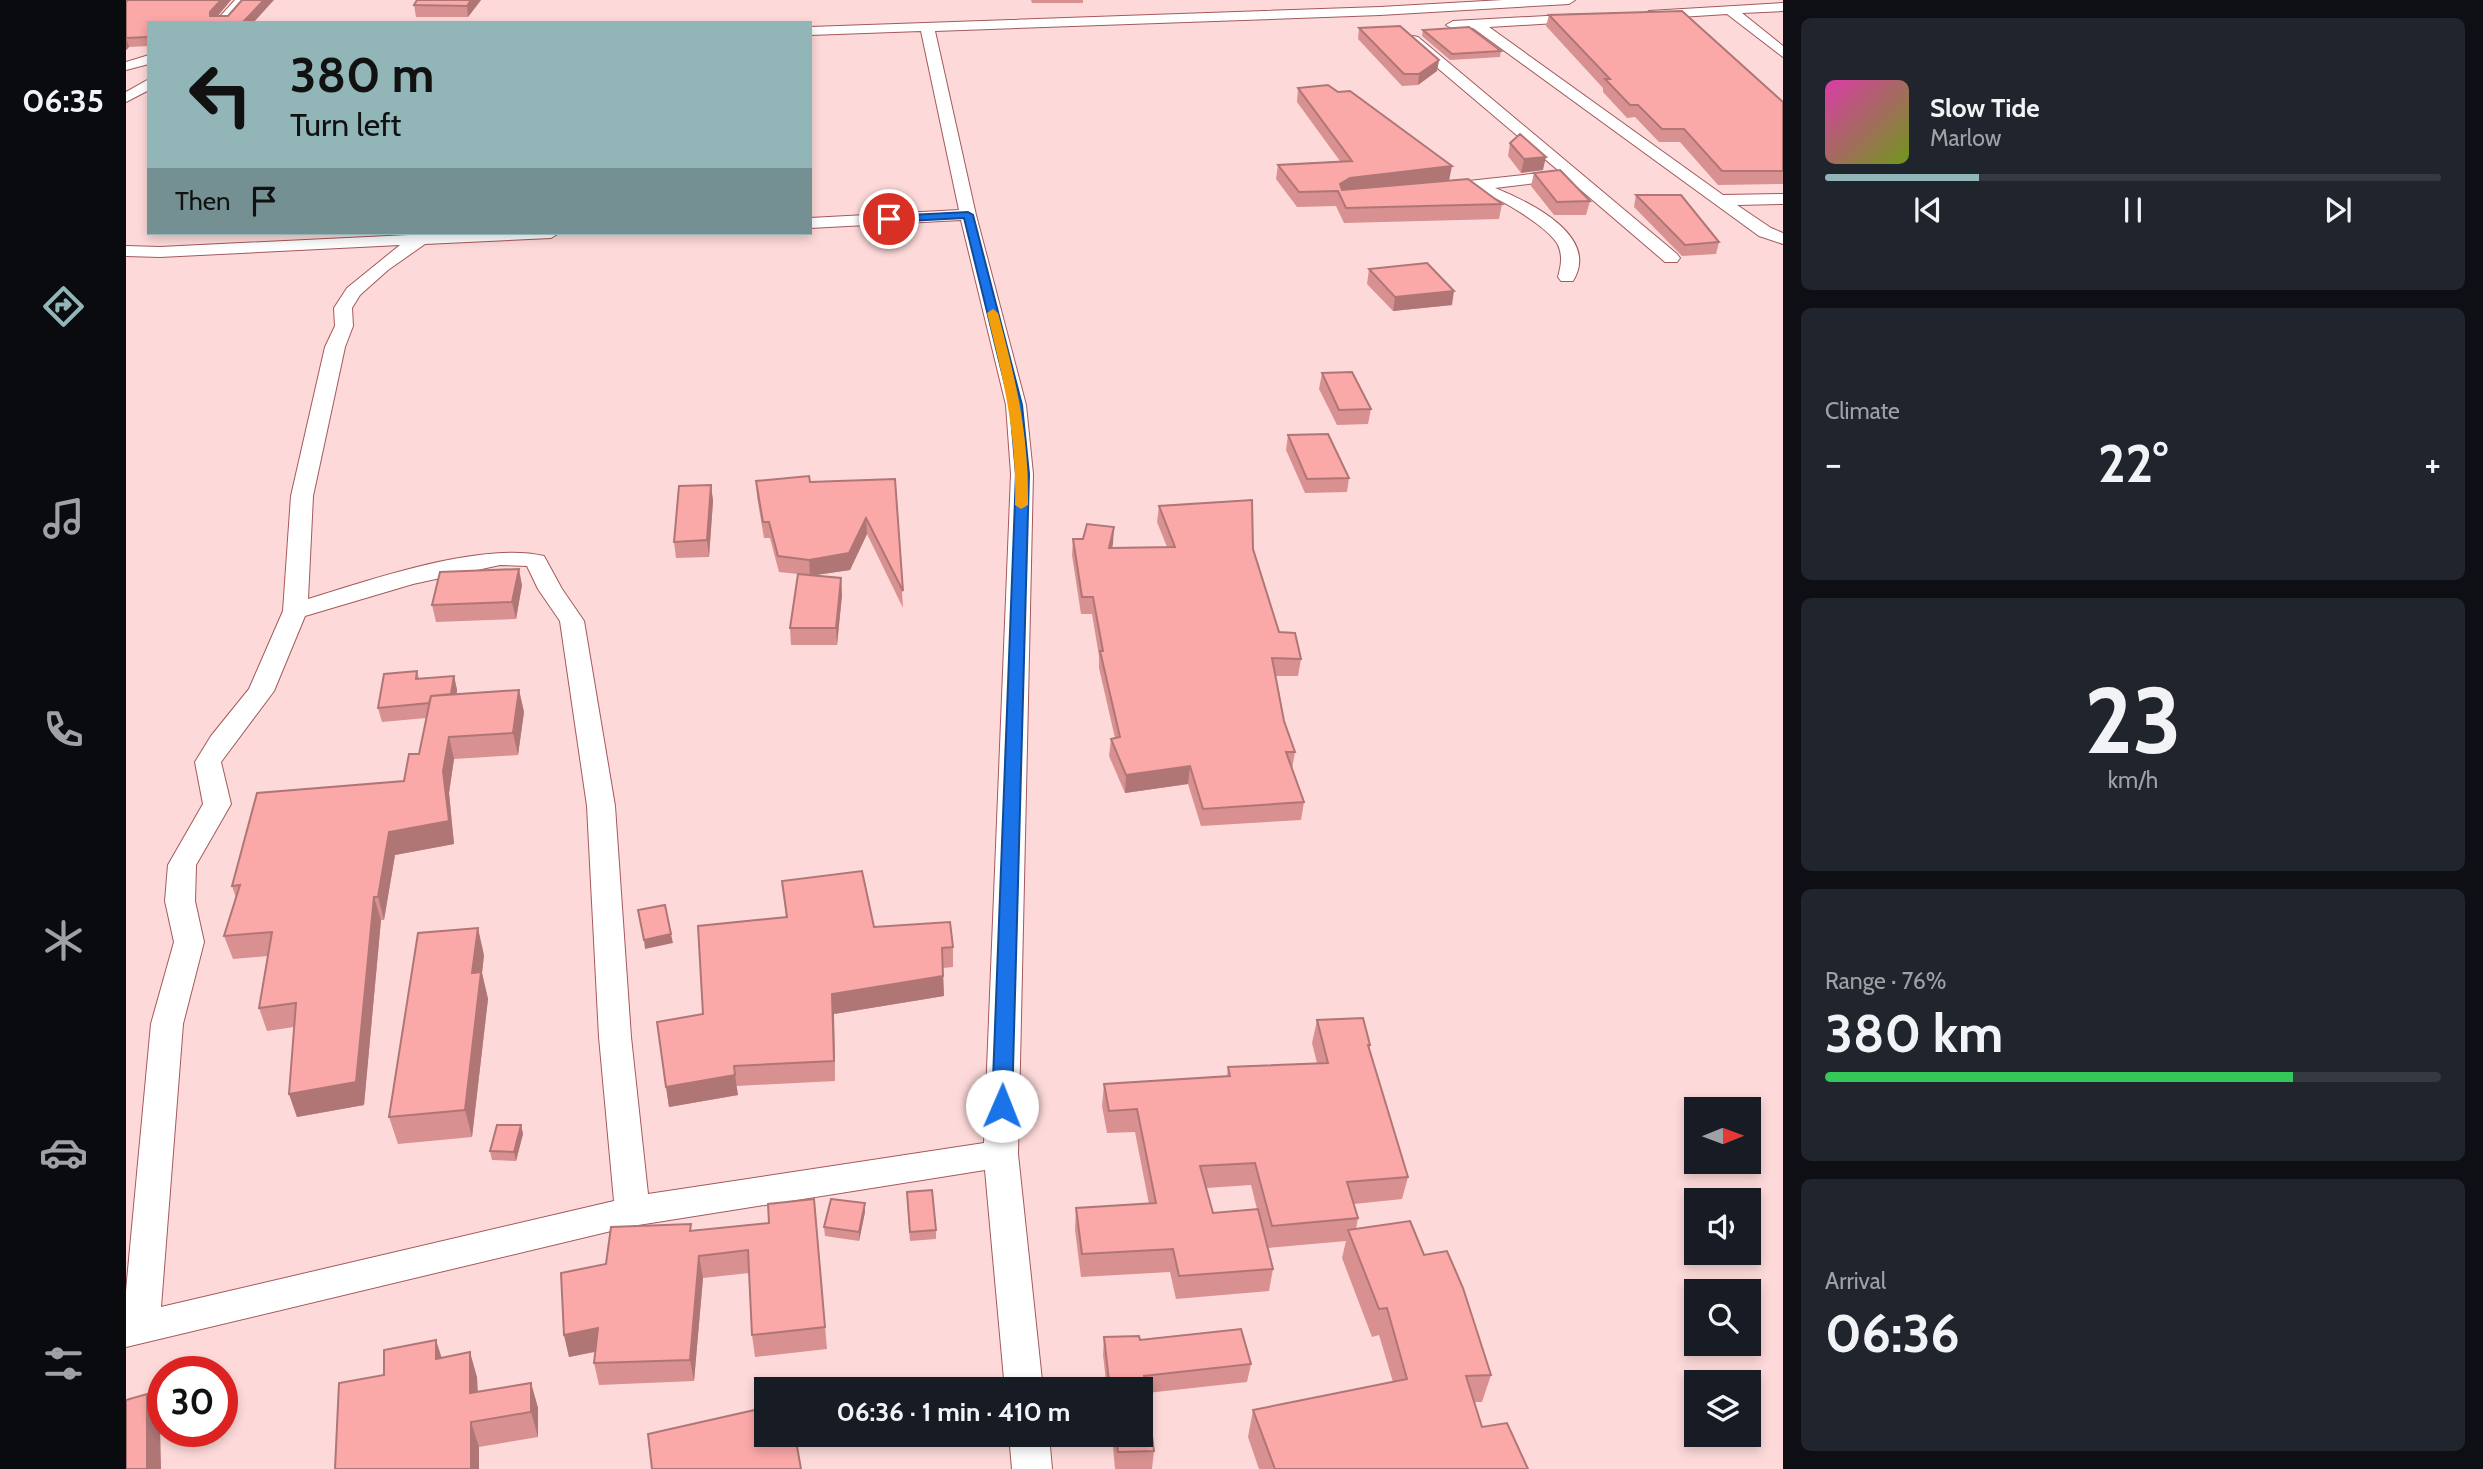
<!DOCTYPE html>
<html lang="en">
<head>
<meta charset="utf-8">
<style>
  :root { --surface:#171b24; --page:#20242c; --text:#f1f3f6; --muted:#9ea1a6; --line:#363941; --accent:#92b5b8 }
  body { margin:0; font-family:Cabin,sans-serif; background:var(--page); color:var(--text); height:100vh; display:flex; flex-direction:column; font-size:26px; white-space:nowrap }
  * { box-sizing:border-box; margin:0 }
  p { font-size:23px; color:var(--muted) }
  .icon { flex:none; width:38px; height:38px; fill:none; stroke:currentColor; stroke-width:2; stroke-linecap:round; stroke-linejoin:round }
  .map { position:relative; flex:1; overflow:hidden }
  .sheet { display:flex; flex-direction:column; gap:18px; padding:18px; background:#0d0f14; width:700px }
  .sheet>* { flex:none }
  .hud { position:absolute; left:21px; top:21px; width:665px; height:214px; border-radius:0px; box-shadow:0 4px 10px #0003; background:#92b5b8; color:#111; overflow:hidden }
  .needle { width:46px; rotate:89deg }
  .fabs { position:absolute; left:1558px; top:1097px; display:grid; gap:14px }
  .fabs a { display:grid; place-items:center; width:77px; height:77px; border-radius:0px; background:var(--surface); box-shadow:0 4px 10px #0003; font-size:35px }
  .speed { position:absolute; left:21px; top:1356px; display:flex; gap:14px; font-size:35px; font-weight:700; text-align:center }
  .speed>* { display:grid; place-content:center; width:91px; height:91px; border-radius:50%; background:var(--surface); box-shadow:0 4px 10px #0003; line-height:1 }
  .speed .limit { border:10px solid #d22; background:#fff; color:#111 }
  .pin { position:absolute; display:grid; place-items:center; width:60px; height:60px; color:#fff; margin:-30px; border:4px solid #fff; border-radius:50%; box-shadow:0 2px 7px #0007 }
  .me { position:absolute; width:77px; margin:-38px; rotate:1deg; stroke-linejoin:round; filter:drop-shadow(0 0 5px #0008) }
  .turn { display:flex; align-items:center; gap:24px; height:147px; padding:0 28px; font-size:32px }
  .turn .icon { width:91px; height:91px; stroke-width:2.5 }
  .turn b { display:block; font-size:49px; line-height:60px }
  .then { display:flex; align-items:center; height:66px; padding:0 28px; background:#0003; gap:14px; font-size:26px }
  .big { font-size:52px; font-weight:700; line-height:1.1 }
  .sheet .tile { flex:1; display:flex; flex-direction:column; justify-content:center; gap:10px; min-width:0; padding:0 24px; border-radius:10px; background:var(--page) }
  .sheet .dial { align-items:center; gap:0 }
  .dial b { font-size:91px; line-height:1 }
  .song { display:flex; align-items:center; gap:21px }
  .cover { width:84px; height:84px; border-radius:10px; background:linear-gradient(135deg,hsl(320 70% 55%),hsl(80 70% 35%)) }
  .played { height:7px; border-radius:4px; background:linear-gradient(90deg,var(--accent) 25%,var(--line) 25%) }
  .keys { display:flex; justify-content:space-around; direction:ltr }
  .heat { display:flex; justify-content:space-between; align-items:center; font-size:38px; direction:ltr }
  .charge { height:10px; border-radius:5px; background:linear-gradient(90deg,#34c759 76%,var(--line) 0) }
  .trip { position:absolute; left:628px; top:1377px; width:399px; height:70px; border-radius:0px; background:var(--surface); box-shadow:0 4px 10px #0003; font-weight:700; line-height:70px; text-align:center }
  main { display:flex; flex:1; min-height:0 }
  .dock { display:flex; flex-direction:column; width:126px; justify-content:space-around; align-items:center; background:#090b0e; color:var(--muted) }
  .dock .icon { width:49px; height:49px }
  .dock .on { color:var(--accent) }
  .dock b { font-size:32px; color:var(--text) }
  .map>svg:first-child { display:block }
  .lines { fill:none; stroke-linecap:round; stroke-linejoin:round }
  .street-casing { stroke:#a4595b; stroke-width:2 }
  .street { fill:#fff; fill-rule:evenodd }
  .wall { fill:#d89090; fill-rule:evenodd }
  .shaded-wall { fill:#b07676 }
  .building { fill:#fba8a8; stroke:#b07676; stroke-width:2 }
  .route { fill:#1a73e8; stroke:#114b97; stroke-width:2 }
  .slow { fill:#f59e0b }
</style>
</head>
<body>
<main>
<nav class="dock">
<b>06:35</b>
<svg class="icon on" aria-label="directions" viewBox="0 0 24 24"><path d="M12 3l9 9-9 9-9-9zM9 14v-3h6M13 9l2 2-2 2"/></svg>
<svg class="icon" aria-label="music" viewBox="0 0 24 24"><path d="M9 18V5l10-2v13"/><circle cx="6" cy="18" r="3"/><circle cx="16" cy="16" r="3"/></svg>
<svg class="icon" aria-label="phone" viewBox="0 0 24 24"><path d="M5 4h4l2 5-3 2q2 4 5 5l2-3 5 2v4C11 20 4 13 5 4z"/></svg>
<svg class="icon" aria-label="climate" viewBox="0 0 24 24"><path d="M12 3v18M4 7l16 10M4 17L20 7"/></svg>
<svg class="icon" aria-label="car" viewBox="0 0 24 24"><path d="M5 17H2v-5l4-1 3-4h7l3 4 3 1v5h-3M9 17h6M6 11h13"/><circle cx="7" cy="17" r="2"/><circle cx="17" cy="17" r="2"/></svg>
<svg class="icon" aria-label="filters" viewBox="0 0 24 24"><path d="M4 7h16M4 17h16"/><circle cx="9" cy="7" r="2"/><circle cx="15" cy="17" r="2"/></svg>
</nav>
<div class="map">
<svg width="1657" height="1469" viewBox="0 0 1657 1469">
  <rect width="100%" height="100%" fill="#fddad9"/>
  <g class="lines">
    <defs>
      <path id="street" d="M109,0H122L102,23H88Z
        M1377,0H1449L1443,4L1254,15L809,31L850,215L900,405L907,474L892,1154L917,1390H879L859,1170L506,1226L0,1347V1291L25,1024L48,942L39,901L42,865L77,804L69,762L85,736L123,689L157,611L165,496L199,347L209,326L208,308L221,288L274,245L34,257L0,256V246L34,247L324,233H433L425,238L299,244L262,270L234,295L226,308L227,326L219,347L187,496L182,599C244,580 356,541 418,556L436,589L458,621L489,806L505,1037L522,1194L858,1143L885,474L880,405L835,220L684,228V218L833,210L795,31L684,35V27L1254,7ZM374,565L401,566L412,589L434,621L461,806L473,1037L488,1201L35,1307L57,1024L78,942L69,901L70,865L105,804L95,762L148,691L179,616L287,584Z
        M1657,3V11L1616,13L1657,46V57L1601,14L1523,19L1516,15L1523,11Z
        M1457,14L1462,15V21L1363,27L1597,195L1657,194V204L1611,205L1645,228L1657,233V244L1633,236L1347,28L1327,29L1320,25L1327,21Z
        M1287,36L1292,37L1551,254L1554,258L1551,262H1539L1442,179L1369,188C1401,201 1475,235 1447,281H1435L1432,277C1435,266 1437,256 1432,245C1423,227 1367,193 1347,190C1334,189 1322,196 1309,192L1307,189L1309,186L1315,184L1433,171L1282,43V37Z
        M23,55V64L0,70V62Z
        M23,79V90L0,102V92Z
        M883,1435H923L926,1469H886Z"/>
    </defs>
    <!-- street casing -->
    <use href="#street" class="street-casing"/>
    <!-- street -->
    <use href="#street" class="street"/>
  </g>
  <!-- wall -->
  <path class="wall" d="M2,0H105L91,16L127,23H23V46L3,47L0,50V2Z
    M355,0L342,17H290L288,5Z
    M905,0H957V3H906Z
    M1423,15L1625,74L1657,102V184L1592,185L1554,142H1533L1509,117L1501,118L1477,92V88L1420,26Z
    M1233,28L1313,60L1311,71L1292,85L1276,86L1232,39Z
    M1297,30L1375,51L1374,57L1324,60L1296,36Z
    M1172,88L1323,180L1376,204L1373,219L1218,223L1210,206L1171,207L1150,179L1152,165L1214,161L1171,102Z
    M1384,143L1417,170L1395,173L1382,156Z
    M1408,173L1464,201L1460,215H1428L1405,186Z
    M1510,195L1593,242L1590,254L1556,256L1508,207Z
    M1243,269L1326,305L1267,311L1241,284Z
    M1196,373L1245,409L1242,424L1211,425L1193,389Z
    M1162,435L1223,478L1221,492L1179,493L1160,450Z
    M769,479L777,608L741,534L724,570L687,575L715,578L716,595L711,645H665L664,628L672,574L653,572L644,538H638L631,497L630,481L684,482Z
    M585,485L587,501L583,557L550,558L548,542Z
    M1033,506L1127,549L1153,632L1175,659L1172,676H1149L1158,721L1169,752L1166,769L1178,802L1175,820L1075,826L1062,784L999,793L983,756L985,739L989,738L973,668V656L966,614H955L946,555L947,539H957L988,527L986,548L1041,547L1031,522Z
    M396,585L390,619L310,622L306,605Z
    M291,671L293,678L328,676L331,690V694L393,690L398,712L392,755L328,759L323,793L328,844L269,855L258,920H255L238,1105L171,1117L163,1094L168,1027L141,1031L133,1008L142,956L107,959L98,936L110,898L106,886L278,781L293,754L300,718L256,722L252,708Z
    M656,881L748,927L827,947V967L817,968L818,996L708,1014L709,1081L610,1086L612,1095L543,1107L540,1087L577,1014L660,917Z
    M358,955L356,973L362,999L346,1137L272,1144L263,1117Z
    M1191,1020L1244,1045L1243,1050L1282,1177L1276,1199L1228,1204L1232,1218L1230,1229L1298,1255L1365,1375L1356,1402H1348L1356,1427L1402,1469H1133L1122,1437L1127,1410L1267,1382L1253,1335L1246,1337L1216,1258L1220,1241L1142,1248L1147,1269L1143,1291L1050,1299L1044,1272L955,1277L949,1230L950,1208L1023,1204L1009,1132L981,1133L976,1106L978,1084L1101,1076L1102,1067L1191,1063L1186,1043ZM1125,1185L1131,1209L1087,1213L1080,1188Z
    M395,1125L397,1134L390,1161L366,1160L364,1151Z
    M688,1199L701,1349L629,1357L626,1335L623,1273L577,1278L568,1381L473,1385L468,1363L469,1352L443,1357L438,1335L480,1264L566,1231L643,1223Z
    M781,1201L810,1230V1239L784,1241Z
    M739,1203V1212L733,1241L699,1236L698,1227Z
    M978,1337L1014,1340L1125,1364L1121,1382L1021,1393L1028,1451L1026,1469H989L986,1435H1015V1390H981L977,1355Z
    M316,1358L351,1377L352,1392L405,1383L412,1408V1437L353,1447L258,1375Z"/>
  <!-- shaded-wall -->
  <path class="shaded-wall" d="M95,0H105L86,23L84,12Z
    M138,0H148L127,23H116Z
    M345,0H355L342,17L341,6Z
    M0,37L3,47L0,50Z
    M1313,60L1311,71L1292,85L1293,74Z
    M1420,157L1417,170L1395,173L1398,159Z
    M1326,166L1323,181L1215,197L1214,184L1224,178Z
    M1328,291L1326,305L1267,311L1269,297Z
    M585,485L587,501L583,557L581,540Z
    M740,518L741,534L724,570L684,576L683,560Z
    M988,527L987,544L981,565L983,548Z
    M393,569L396,585L390,619L386,602Z
    M715,578L716,595L711,645L710,628Z
    M328,676L331,690L327,716L324,702Z
    M393,690L398,712L392,755L387,733Z
    M323,737L328,759L323,793L328,844L269,855L258,920L252,897L263,832L317,771Z
    M1064,766L1062,784L999,793L1000,775Z
    M248,897L255,920L238,1105L171,1117L163,1094Z
    M352,928L358,955L356,973L362,999L346,1137L339,1110L346,973Z
    M545,934L547,943L519,949L518,940Z
    M817,976L818,996L708,1014L709,1081L706,994Z
    M609,1075L612,1095L543,1107L540,1087Z
    M395,1125L397,1134L390,1161L388,1152Z
    M739,1203V1212L733,1241V1232Z
    M573,1256L577,1278L568,1381L564,1360Z
    M472,1328L477,1350L443,1357L438,1335Z
    M310,1340L318,1365L310,1359Z
    M344,1352L351,1377L352,1418L344,1393Z
    M405,1383L412,1408V1437L405,1412Z
    M21,1394L34,1420L35,1469H21Z
    M345,1422L353,1447V1469H345Z"/>
  <!-- building -->
  <path class="building" d="M2,0H95L84,12V16H102L116,0H138L116,23H23V34L21,37L0,38V2Z
    M291,0H345L341,6L288,5Z
    M1556,11L1657,102V171H1596L1558,129H1536L1512,105H1504L1479,79H1484L1423,15Z
    M1274,26L1313,60L1293,74H1278L1233,28Z
    M1343,27L1375,51L1326,54L1297,30Z
    M1202,85L1212,92L1224,91L1326,166L1224,178L1214,184L1216,190L1342,179L1376,204L1220,208L1212,191L1173,192L1152,165L1226,161L1172,88Z
    M1394,134L1420,157L1398,159L1384,143Z
    M1434,170L1464,201L1431,202L1408,173Z
    M1510,195H1555L1593,242L1559,245Z
    M1301,263L1328,291L1269,297L1243,269Z
    M1226,372L1245,409L1213,410L1196,373Z
    M1202,434L1223,478L1181,479L1162,435Z
    M683,476L684,482L769,479L777,591L740,518L723,553L683,560L652,556L643,522H637L630,481Z
    M585,485L581,540L548,542L553,486Z
    M1126,500L1127,549L1153,632L1169,633L1175,659L1146,658L1158,721L1169,752H1160L1178,802L1077,809L1064,766L1000,775L985,739L994,737L974,651H977L967,597H956L947,539H957L961,524L988,527L983,548L1049,547L1033,506Z
    M393,569L386,602L306,605L314,572Z
    M672,574L715,578L710,628H664Z
    M291,671L290,679L328,676L325,694L305,696L303,703L252,708L258,674Z
    M393,690L387,733L323,737L317,771L323,821L263,832L252,897H248L230,1082L163,1094L170,1003L133,1008L146,932L98,936L114,885L106,886L131,793L278,781L283,754H293L305,696Z
    M736,871L748,927L824,922L827,947L816,948L817,976L706,994L708,1061L608,1066L609,1075L540,1087L531,1022L577,1014L572,926L661,917L656,881Z
    M539,905L545,934L518,940L512,910Z
    M352,928L346,973L355,972L339,1110L263,1117L292,933Z
    M1237,1018L1244,1045H1242L1282,1177L1221,1182L1232,1218L1146,1226L1129,1163L1074,1166L1087,1213L1132,1209L1147,1269L1053,1276L1047,1249L956,1254L950,1208L1030,1203L1011,1109L983,1111L978,1084L1104,1076L1102,1067L1202,1063L1191,1020Z
    M371,1125H395L388,1152L364,1151Z
    M806,1190L810,1230L784,1232L781,1192Z
    M688,1199L699,1327L626,1335L622,1250L573,1256L564,1360L468,1363L472,1328L438,1335L435,1273L480,1264L485,1227L565,1224L564,1231L643,1223L642,1204Z
    M705,1199L739,1203L733,1232L698,1227Z
    M1284,1221L1298,1255L1321,1251L1337,1288L1365,1375L1340,1376L1356,1427L1381,1423L1402,1469H1149L1127,1410L1281,1379L1261,1308L1253,1309L1222,1230Z
    M1115,1329L1125,1364L1018,1376L1028,1451L992,1452L990,1435H1015V1390H984L978,1337L1013,1336L1014,1340Z
    M310,1340V1359L344,1352V1393L405,1383V1412L345,1422V1469H209L213,1383L258,1375V1350Z
    M21,1394V1469H0V1400Z
    M633,1409L639,1442L669,1435L675,1469H526L522,1434Z"/>
  <!-- route -->
  <path class="route" d="M842,212L847,215L896,405L903,474L886,1106L883,1112L876,1114L868,1112L866,1106L890,474L884,405L838,218L763,222L758,219L763,216Z"/>
  <!-- slow -->
  <path class="slow" d="M867,309L872,313C890,381 903,434 902,505L895,509L889,505C891,434 878,381 861,313Z"/>
</svg>
<div class="fabs">
<a><svg class="needle" viewBox="-14 -14 28 28"><path d="M0-13l5 13h-10z" fill="#e53935"/><path d="M0 13l5-13h-10z" fill="#9ea1a6"/></svg></a>
<a><svg class="icon" aria-label="sound" viewBox="0 0 24 24"><path d="M4 9h4l5-4v14l-5-4H4zM17 9q2 3 0 6"/></svg></a>
<a><svg class="icon" aria-label="search" viewBox="0 0 24 24"><circle cx="10" cy="10" r="6"/><path d="M15 15l6 6"/></svg></a>
<a><svg class="icon" aria-label="layers" viewBox="0 0 24 24"><path d="M12 4l9 5-9 5-9-5zM3 14l9 5 9-5"/></svg></a>
</div>
<div class="speed"><div class="limit">30</div></div>
<div class="pin" style="left:763px;top:219px;background:#d93025"><svg class="icon" aria-label="arrive" viewBox="0 0 24 24"><path d="M6 21V4h12l-3 4 3 4H6"/></svg></div>
<svg class="me" style="left:876px;top:1106px" viewBox="-20 -20 40 40"><circle r="19" fill="#fff"/><path d="M0-13L10 11 0 6-10 11z" fill="#1a73e8"/></svg>
<div class="trip">06:36 · 1 min · 410 m</div>
<div class="hud">
<div class="turn"><svg class="icon" aria-label="left" viewBox="0 0 24 24"><path d="M17 20v-9H6M10 6l-5 5 5 5"/></svg><div><b>380 m</b>Turn left</div></div>
<div class="then">Then<svg class="icon" aria-label="arrive" viewBox="0 0 24 24"><path d="M6 21V4h12l-3 4 3 4H6"/></svg></div>
</div>
</div>
<section class="sheet">
<div class="tile">
<div class="song"><i class="cover"></i><div><b>Slow Tide</b><p>Marlow</p></div></div>
<div class="played"></div>
<div class="keys"><svg class="icon" aria-label="previous" viewBox="0 0 24 24"><path d="M18 5L8 12l10 7zM5 5v14"/></svg><svg class="icon" aria-label="pause" viewBox="0 0 24 24"><path d="M8 5v14M16 5v14"/></svg><svg class="icon" aria-label="next" viewBox="0 0 24 24"><path d="M6 5l10 7-10 7zM19 5v14"/></svg></div>
</div>
<div class="tile"><p>Climate</p>
<div class="heat"><a>−</a><b class="big">22°</b><a>+</a></div>
</div>
<div class="tile dial"><b>23</b><p>km/h</p></div>
<div class="tile"><p>Range · 76%</p><b class="big">380 km</b><div class="charge"></div></div>
<div class="tile"><p>Arrival</p><b class="big">06:36</b></div>
</section>
</main>
</body>
</html>
